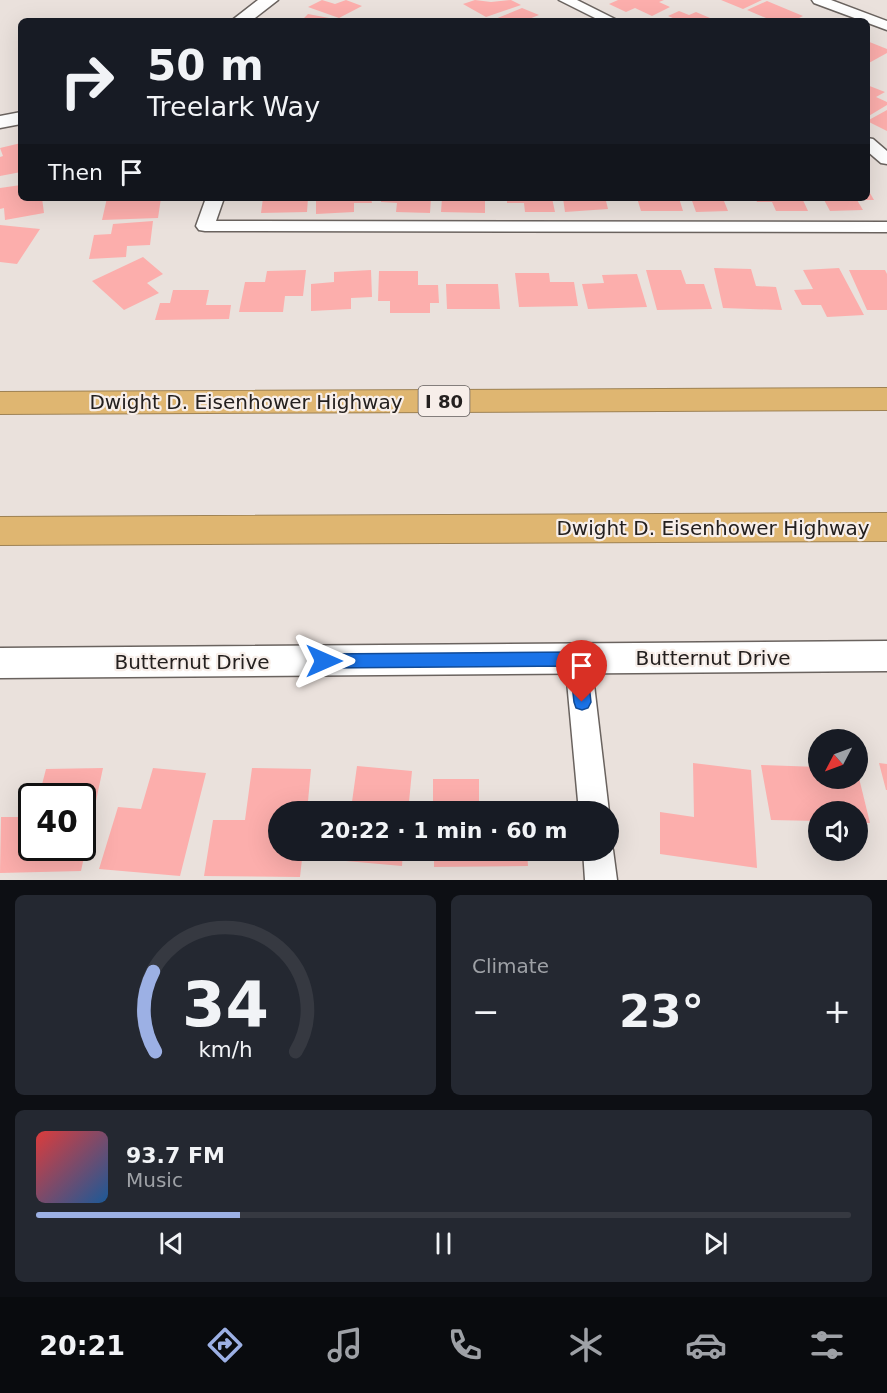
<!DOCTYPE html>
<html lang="en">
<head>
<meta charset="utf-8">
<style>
  :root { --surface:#171b24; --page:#242831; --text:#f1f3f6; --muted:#9ea1a6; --line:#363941; --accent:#9cb0e4 }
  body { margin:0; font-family:"DejaVu Sans",sans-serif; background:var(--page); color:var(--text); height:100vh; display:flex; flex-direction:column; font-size:22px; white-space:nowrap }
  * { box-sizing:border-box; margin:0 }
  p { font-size:20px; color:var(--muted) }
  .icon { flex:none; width:33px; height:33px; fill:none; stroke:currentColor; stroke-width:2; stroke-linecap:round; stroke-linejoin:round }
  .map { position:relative; height:880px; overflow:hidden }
  .drawer { display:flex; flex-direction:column; gap:15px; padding:15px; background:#0d0f14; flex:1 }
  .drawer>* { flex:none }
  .guide { position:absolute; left:18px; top:18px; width:852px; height:183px; border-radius:9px; box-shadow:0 6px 24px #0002; background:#171b24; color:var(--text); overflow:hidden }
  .needle { width:39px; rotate:229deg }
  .fabs { position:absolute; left:808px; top:729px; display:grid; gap:12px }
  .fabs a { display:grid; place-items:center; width:60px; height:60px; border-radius:50%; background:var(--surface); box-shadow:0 6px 24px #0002; font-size:30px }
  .speed { position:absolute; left:18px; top:783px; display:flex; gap:12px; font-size:30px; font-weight:700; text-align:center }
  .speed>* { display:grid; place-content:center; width:78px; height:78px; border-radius:50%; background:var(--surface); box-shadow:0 6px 24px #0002; line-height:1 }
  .speed .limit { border:3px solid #111; border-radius:9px; background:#fff; color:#111 }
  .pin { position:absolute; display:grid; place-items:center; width:51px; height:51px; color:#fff; margin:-62px -26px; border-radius:50% 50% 50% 0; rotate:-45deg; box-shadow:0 0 6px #0007 }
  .pin .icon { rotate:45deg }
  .me { position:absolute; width:66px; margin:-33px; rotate:90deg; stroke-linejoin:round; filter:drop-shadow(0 0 4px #0008) }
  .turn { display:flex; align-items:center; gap:21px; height:126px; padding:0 30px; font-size:27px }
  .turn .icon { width:78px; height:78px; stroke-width:2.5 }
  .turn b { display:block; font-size:42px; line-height:51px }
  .then { display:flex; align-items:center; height:57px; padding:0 30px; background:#0003; gap:12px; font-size:22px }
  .big { font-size:45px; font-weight:700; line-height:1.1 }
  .drawer .tile { flex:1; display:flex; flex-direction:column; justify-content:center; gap:9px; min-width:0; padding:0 21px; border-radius:9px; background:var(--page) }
  .drawer .dial { align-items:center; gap:0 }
  .dial svg { height:156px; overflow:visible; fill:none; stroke:var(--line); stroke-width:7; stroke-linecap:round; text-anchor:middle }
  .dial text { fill:var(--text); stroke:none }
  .song { display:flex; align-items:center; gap:18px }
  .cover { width:72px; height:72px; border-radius:9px; background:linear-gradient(135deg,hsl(0 70% 55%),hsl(210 70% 35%)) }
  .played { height:6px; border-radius:3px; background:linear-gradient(90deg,var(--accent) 25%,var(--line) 25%) }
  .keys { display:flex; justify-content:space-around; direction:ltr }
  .heat { display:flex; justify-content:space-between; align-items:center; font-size:33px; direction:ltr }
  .drawer .tiles { flex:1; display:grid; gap:15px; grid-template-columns:1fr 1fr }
  .tile:last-child { grid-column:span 2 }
  .trip { position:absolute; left:268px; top:801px; width:351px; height:60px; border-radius:30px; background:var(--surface); box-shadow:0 6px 24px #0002; font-weight:700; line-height:60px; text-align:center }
  .tabs { display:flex; height:96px; justify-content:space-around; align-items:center; background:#090b0e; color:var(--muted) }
  .tabs .icon { width:42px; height:42px }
  .tabs .selected { color:var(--accent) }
  .tabs b { font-size:27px; color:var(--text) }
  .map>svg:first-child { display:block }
  .building { fill:#fcaeac }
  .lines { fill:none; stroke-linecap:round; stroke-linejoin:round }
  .minor-casing { stroke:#6a635f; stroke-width:3 }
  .tertiary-casing { stroke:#6a635f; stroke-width:3 }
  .motorway-casing { stroke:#9e8254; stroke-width:2 }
  .minor { fill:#fff; fill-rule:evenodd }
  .tertiary { fill:#fff; fill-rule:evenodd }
  .motorway { fill:#dfb671; fill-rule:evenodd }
  .route { fill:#1a73e8; stroke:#114b97; stroke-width:1.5 }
  .labels { text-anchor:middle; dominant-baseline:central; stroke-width:4.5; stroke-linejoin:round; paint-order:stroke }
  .shield { fill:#f7eee9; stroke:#635e5c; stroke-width:1.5 }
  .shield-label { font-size:18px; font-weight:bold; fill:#24201f }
  .street-label { font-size:20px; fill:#24201f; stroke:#f7eee9 }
</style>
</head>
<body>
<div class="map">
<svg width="887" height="880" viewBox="0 0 887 880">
  <rect width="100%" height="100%" fill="#eae1dc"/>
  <!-- building -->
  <path class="building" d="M322,0L335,4L346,0L362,6L339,18L308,7Z
    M475,0L491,2L511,0L521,5L486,17L463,4Z
    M618,0H664L659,2L670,7L652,16L635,8L626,12L609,4Z
    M721,0H762L743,9Z
    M767,1L803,16L793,21H773L747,10Z
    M522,8L539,15L529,19L533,21H500L495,19Z
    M679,11L689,15L696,12L717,21H680L668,16Z
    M308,14L329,18L326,21H301Z
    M867,41L887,49V53L867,64Z
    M867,85L885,92L876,97L887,102V105L867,117Z
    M887,110V131L867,121Z
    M21,143V172L0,176V157L3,156L0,148Z
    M21,185V198H42L44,213L5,220L4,208L0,209V188Z
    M867,188L874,200H857L863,210L830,211L823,198H867Z
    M107,198H161L158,218L102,220Z
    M263,198H308L307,212L261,213Z
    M316,198H371L372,203H354V212L316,214Z
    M381,198H431L430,213L396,212L397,203L381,202Z
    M442,198H485V213L441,212Z
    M507,198H552L555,212H525L524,203H507Z
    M563,198H615L616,201H606L608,209L565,212Z
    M637,198H679L683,211H641Z
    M691,198H740L741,200L724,201L728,211L696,212Z
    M755,198H802L808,211H776L772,202H757Z
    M153,221L150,245L127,246L126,257L89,259L94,235L111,234L113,224Z
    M0,225L40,229L17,264L0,262Z
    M143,257L163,274L147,283L159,293L124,310L92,281Z
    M714,268L751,269L756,286L776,287L782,310L723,308Z
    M839,268L864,315L827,317L821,305H802L794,290L813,289L803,270Z
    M306,270L303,296H285L283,312H239L245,282H265L267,271Z
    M371,270L372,297L351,298V309L311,311V284L334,282V272Z
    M646,270H681L686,284H704L712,309L657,310Z
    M849,270H885L887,274V310H867Z
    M379,271H418V285H438L439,303H430V313H390V301H378Z
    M515,273H549L550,282H574L578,306L519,307Z
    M637,274L647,307L588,309L582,284L604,283L602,275Z
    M446,284H498L500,309H447Z
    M173,290H209L206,305H231L229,319L155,320L160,303H170Z
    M693,763L751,770L757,868L660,854V812L694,817Z
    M879,763L887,764V790H886Z
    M761,765L819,767V778H859L870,823H858V812H819V821L771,820Z
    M357,766L412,771L408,812H320L321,806L351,809Z
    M103,768L81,871L0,873L1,817H32V848H82V796H39L46,769Z
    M153,768L206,773L180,876L99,869L118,807L141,809Z
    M252,768L311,769L307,812H279V850H303L300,877L204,876L213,820H245Z
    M433,779H479V804L524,803V812H433Z
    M313,850H403L402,866L312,858Z
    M434,850H527L528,866L434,867Z"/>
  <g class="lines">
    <defs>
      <path id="minor" d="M559,0H577L619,21H601Z
        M812,0H831L887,21V30L814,3Z
        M867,138L873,139L887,151V164L881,163L867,151Z
        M206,198H224L216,221L887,222V232L205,231L199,230L196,226Z
        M578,647L588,651L591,659L609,812H579L565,659L568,651Z
        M609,839L613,850L617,880H585L583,850H609Z"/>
      <path id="tertiary" d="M258,0H278L251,21H231Z
        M21,112V124L0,128V116Z
        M887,641V671L0,678V648Z"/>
      <path id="motorway" d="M887,388V410L0,414V392Z
        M887,513V541L0,545V517Z"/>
    </defs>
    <!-- minor casing -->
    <use href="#minor" class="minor-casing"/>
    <!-- tertiary casing -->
    <use href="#tertiary" class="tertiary-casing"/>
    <!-- motorway casing -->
    <use href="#motorway" class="motorway-casing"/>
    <!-- minor -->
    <use href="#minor" class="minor"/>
    <!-- tertiary -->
    <use href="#tertiary" class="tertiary"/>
    <!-- motorway -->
    <use href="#motorway" class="motorway"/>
  </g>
  <!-- route -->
  <path class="route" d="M578,652L584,654L586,659L591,702L588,708L582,710L576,708L574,702L570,666L324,668L318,666L315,661L318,656L324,654Z"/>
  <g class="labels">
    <!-- shield labels -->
    <rect class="shield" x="418.5" y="386" width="51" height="30" rx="4.5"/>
    <g class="shield-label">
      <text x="444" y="401">I 80</text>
    </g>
    <!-- street labels -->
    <g class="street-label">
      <text x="246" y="402">Dwight D. Eisenhower Highway</text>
      <text x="713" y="528">Dwight D. Eisenhower Highway</text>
      <text x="713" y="658">Butternut Drive</text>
      <text x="192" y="662">Butternut Drive</text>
    </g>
  </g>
</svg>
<div class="fabs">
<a><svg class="needle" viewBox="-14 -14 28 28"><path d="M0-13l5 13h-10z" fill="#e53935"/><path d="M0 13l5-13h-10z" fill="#9ea1a6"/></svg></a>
<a><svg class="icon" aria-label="sound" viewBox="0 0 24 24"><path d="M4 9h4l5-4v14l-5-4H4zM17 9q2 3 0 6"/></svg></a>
</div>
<div class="speed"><div class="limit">40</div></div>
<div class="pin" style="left:582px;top:702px;background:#d93025"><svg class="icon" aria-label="arrive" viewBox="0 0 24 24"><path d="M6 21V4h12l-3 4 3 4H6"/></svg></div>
<svg class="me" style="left:324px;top:661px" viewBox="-20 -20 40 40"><path d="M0-17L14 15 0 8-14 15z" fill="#1a73e8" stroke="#fff" stroke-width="4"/></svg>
<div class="trip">20:22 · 1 min · 60 m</div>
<div class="guide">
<div class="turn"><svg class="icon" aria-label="right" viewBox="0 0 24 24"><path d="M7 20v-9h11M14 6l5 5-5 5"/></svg><div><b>50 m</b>Treelark Way</div></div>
<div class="then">Then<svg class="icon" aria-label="arrive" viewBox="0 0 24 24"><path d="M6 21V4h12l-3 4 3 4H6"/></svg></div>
</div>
</div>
<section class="drawer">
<div class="tiles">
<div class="tile dial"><svg viewBox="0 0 100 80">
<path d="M14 69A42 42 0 1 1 86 69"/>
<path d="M14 69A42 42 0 0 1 13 28" stroke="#9cb0e4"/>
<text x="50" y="56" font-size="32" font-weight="700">34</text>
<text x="50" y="72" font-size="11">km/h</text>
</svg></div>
<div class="tile"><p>Climate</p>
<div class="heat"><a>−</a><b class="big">23°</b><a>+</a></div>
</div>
<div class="tile">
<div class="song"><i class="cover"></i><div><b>93.7 FM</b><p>Music</p></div></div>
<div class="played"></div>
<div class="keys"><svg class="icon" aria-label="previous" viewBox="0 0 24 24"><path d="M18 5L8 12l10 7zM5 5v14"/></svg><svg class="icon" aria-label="pause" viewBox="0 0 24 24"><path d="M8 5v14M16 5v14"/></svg><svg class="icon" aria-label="next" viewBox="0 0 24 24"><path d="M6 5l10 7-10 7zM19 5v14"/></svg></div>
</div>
</div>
</section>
<nav class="tabs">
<b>20:21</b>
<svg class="icon selected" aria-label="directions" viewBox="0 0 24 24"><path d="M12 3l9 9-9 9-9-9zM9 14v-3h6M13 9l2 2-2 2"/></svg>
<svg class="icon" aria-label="music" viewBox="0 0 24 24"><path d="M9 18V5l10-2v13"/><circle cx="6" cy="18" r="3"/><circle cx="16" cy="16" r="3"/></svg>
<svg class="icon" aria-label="phone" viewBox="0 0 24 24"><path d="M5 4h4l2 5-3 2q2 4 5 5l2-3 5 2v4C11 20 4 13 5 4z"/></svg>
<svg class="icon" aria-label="climate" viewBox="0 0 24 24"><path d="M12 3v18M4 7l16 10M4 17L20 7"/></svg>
<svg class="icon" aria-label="car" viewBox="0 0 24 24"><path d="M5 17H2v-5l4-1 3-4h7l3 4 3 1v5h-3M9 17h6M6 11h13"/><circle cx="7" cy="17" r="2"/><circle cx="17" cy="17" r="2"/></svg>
<svg class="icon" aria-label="filters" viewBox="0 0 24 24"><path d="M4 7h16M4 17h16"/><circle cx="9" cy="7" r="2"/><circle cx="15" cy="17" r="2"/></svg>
</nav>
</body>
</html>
